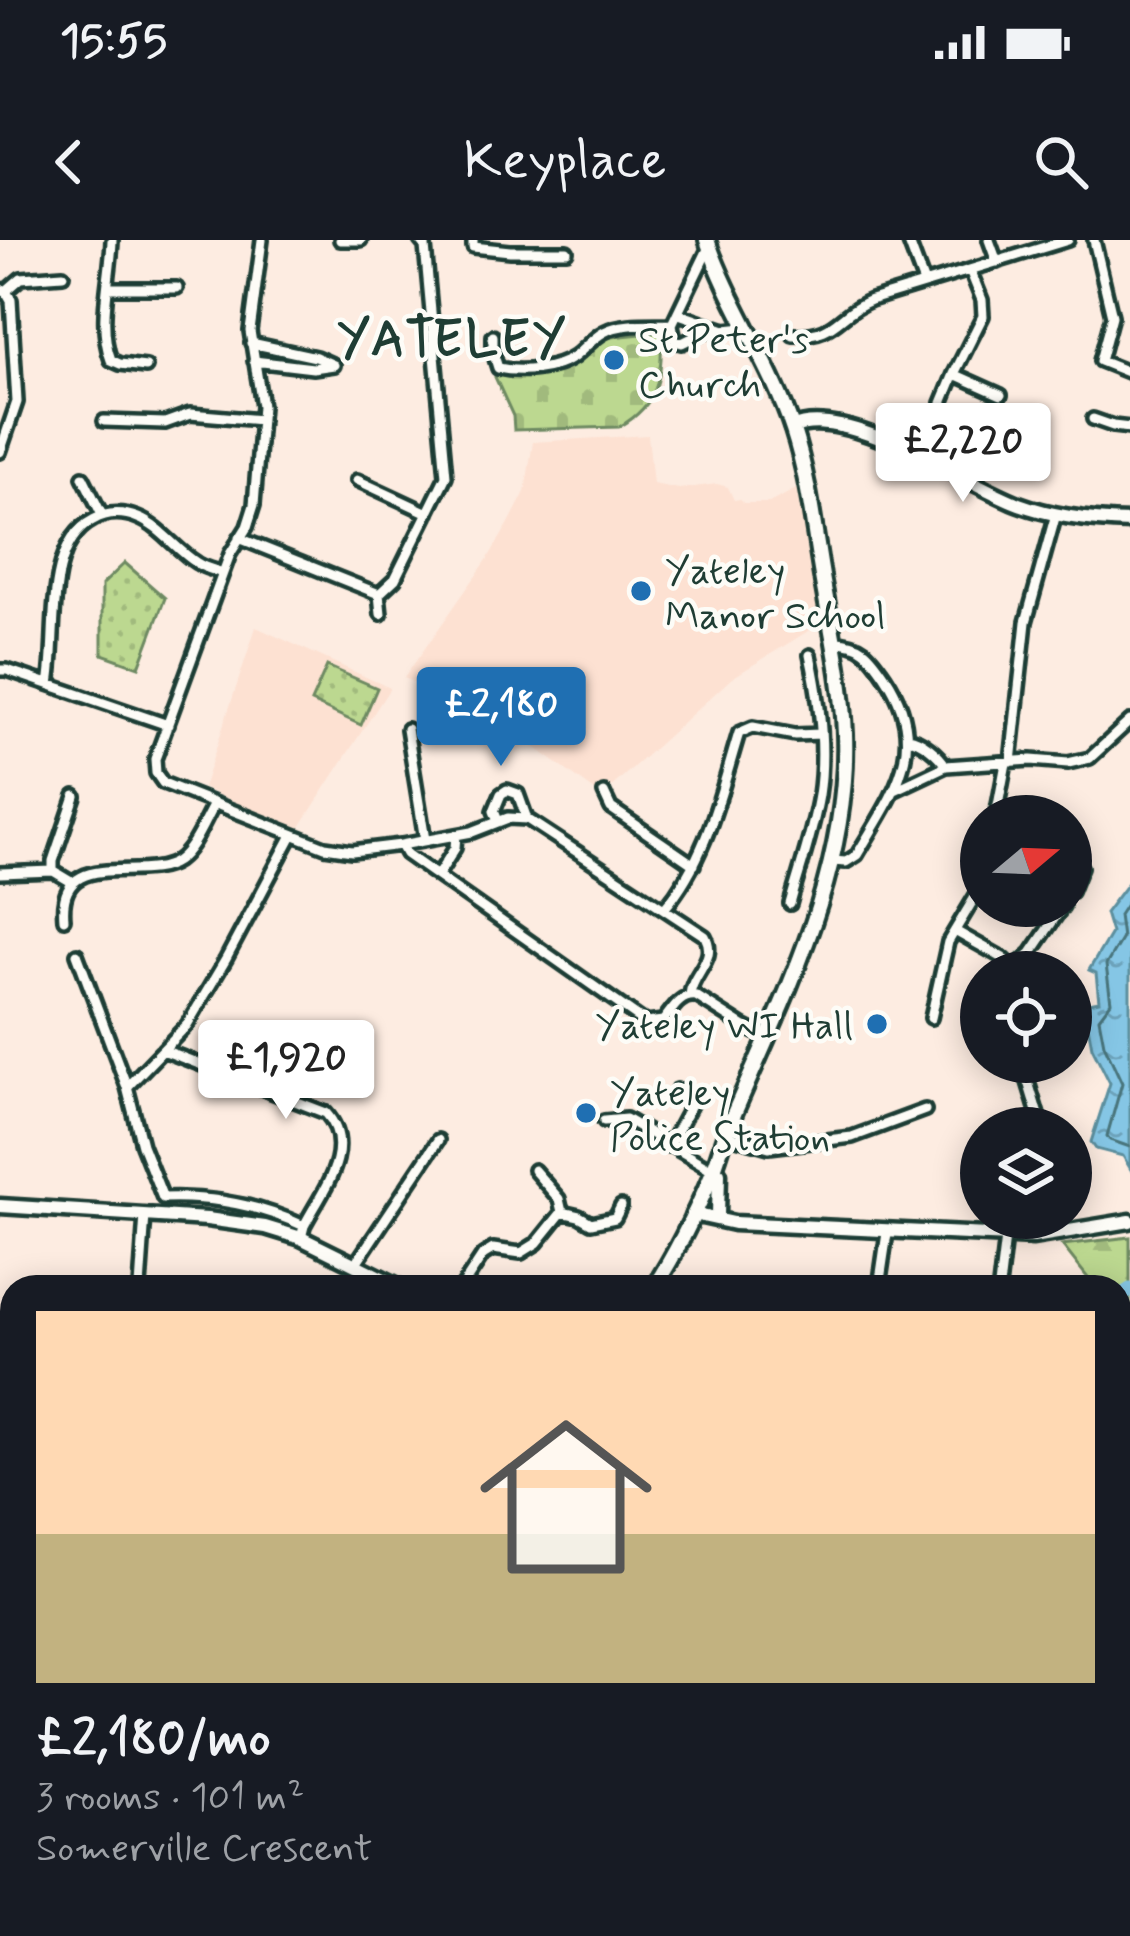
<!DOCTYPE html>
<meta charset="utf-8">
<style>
body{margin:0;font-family:Mynerve,sans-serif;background:#20242c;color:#f1f3f6;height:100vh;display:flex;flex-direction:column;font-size:45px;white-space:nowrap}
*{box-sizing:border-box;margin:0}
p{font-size:39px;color:#9ea1a6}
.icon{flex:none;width:66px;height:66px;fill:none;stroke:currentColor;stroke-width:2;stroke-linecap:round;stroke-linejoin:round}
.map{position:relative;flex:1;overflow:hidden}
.drawer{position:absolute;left:0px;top:1035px;width:1131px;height:663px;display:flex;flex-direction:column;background:#171b24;border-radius:36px 36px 0 0;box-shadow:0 6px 30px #0003}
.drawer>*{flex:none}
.needle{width:78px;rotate:71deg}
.tools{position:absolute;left:960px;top:555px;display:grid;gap:24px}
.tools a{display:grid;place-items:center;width:132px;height:132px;border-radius:50%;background:#171b24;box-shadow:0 6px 30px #0003;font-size:60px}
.price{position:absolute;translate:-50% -102px;padding:0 27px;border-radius:12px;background:#fff;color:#222;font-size:39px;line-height:78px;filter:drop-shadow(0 3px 6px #0008)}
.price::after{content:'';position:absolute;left:50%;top:72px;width:36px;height:27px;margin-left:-18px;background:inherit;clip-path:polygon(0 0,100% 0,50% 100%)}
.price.current{background:#1f6fb2;color:#fff}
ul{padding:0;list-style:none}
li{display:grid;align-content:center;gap:24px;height:636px;padding:0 36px}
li+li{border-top:3px solid #363941}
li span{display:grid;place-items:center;height:372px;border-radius:0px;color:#555}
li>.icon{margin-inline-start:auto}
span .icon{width:216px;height:216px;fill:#fffc;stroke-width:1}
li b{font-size:51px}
.status{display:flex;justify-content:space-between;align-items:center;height:84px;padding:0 60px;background:#171b24;direction:ltr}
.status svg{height:33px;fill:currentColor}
header{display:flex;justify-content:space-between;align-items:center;height:156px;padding:0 36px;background:#171b24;font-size:54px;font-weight:600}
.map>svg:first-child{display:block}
</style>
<div class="status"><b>15:55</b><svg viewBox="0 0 49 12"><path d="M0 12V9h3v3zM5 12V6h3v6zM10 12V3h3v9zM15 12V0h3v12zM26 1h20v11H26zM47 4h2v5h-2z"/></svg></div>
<header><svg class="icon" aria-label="back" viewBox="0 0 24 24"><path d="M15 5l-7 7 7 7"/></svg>Keyplace<svg class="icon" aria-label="search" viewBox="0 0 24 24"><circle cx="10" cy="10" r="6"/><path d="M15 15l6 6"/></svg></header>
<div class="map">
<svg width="1130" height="1696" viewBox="0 0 1130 1696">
<defs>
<pattern id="grass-dots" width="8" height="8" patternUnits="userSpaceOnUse" patternTransform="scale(3)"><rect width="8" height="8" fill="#bcd890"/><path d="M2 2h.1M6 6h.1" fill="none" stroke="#a1ba7d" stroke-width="1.8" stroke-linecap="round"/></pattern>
<pattern id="forest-firs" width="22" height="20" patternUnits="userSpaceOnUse" patternTransform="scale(3)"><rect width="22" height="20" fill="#bcd890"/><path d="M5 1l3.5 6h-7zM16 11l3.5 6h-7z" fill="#a1ba7d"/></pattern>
<pattern id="cemetery-stones" width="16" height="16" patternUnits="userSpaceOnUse" patternTransform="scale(3)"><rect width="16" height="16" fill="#bcd890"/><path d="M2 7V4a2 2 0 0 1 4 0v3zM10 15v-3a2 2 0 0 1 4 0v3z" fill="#a1ba7d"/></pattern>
<pattern id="water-ripples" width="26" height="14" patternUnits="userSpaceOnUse" patternTransform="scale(3)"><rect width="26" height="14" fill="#85c6e5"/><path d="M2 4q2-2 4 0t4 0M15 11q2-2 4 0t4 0" fill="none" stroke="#6ca2ba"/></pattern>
</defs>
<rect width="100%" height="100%" fill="#fdece1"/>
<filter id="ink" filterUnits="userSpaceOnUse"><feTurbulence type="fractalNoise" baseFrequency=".00833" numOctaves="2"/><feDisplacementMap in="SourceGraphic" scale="24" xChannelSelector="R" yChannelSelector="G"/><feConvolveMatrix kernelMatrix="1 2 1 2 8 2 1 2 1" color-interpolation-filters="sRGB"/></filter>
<g filter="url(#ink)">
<path fill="#fde1d2" d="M648 195 653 244 679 249 717 244 728 247 734 260 741 259 743 263H769L798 248 823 382 732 438 607 551 599 554 497 480 404 438 487 320 509 283 525 252 533 202Z
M256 387 390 448 298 590 203 548Z
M58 1686H331V1696H54Z"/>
<path fill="url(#grass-dots)" stroke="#6e8a62" stroke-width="3" d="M125 323 165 358 139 427 102 414V345Z
M327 426 377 448 361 485 311 462Z"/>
<path fill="url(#forest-firs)" stroke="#6e8a62" stroke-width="3" d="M1130 997V1182L1119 1176V1047H1095L1062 1005Z"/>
<path fill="url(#cemetery-stones)" stroke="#6e8a62" stroke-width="3" d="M661 92C663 134 660 164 619 187L514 190 513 176 495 137 497 135 519 136 559 129 575 122 602 98Z"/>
<path fill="url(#water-ripples)" stroke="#5c8f9e" stroke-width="3" d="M1130 640V928L1123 916 1096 909 1091 902 1110 843 1092 807 1084 764 1099 761 1096 733 1089 730 1111 693 1105 673Z
M1119 1270 1130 1283V1643L1119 1621Z
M824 1686H1092L1097 1696H826Z"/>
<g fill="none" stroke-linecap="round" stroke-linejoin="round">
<path stroke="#48747b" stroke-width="3" d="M1130 658 1119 675 1122 698 1106 725 1111 762 1099 778 1104 804 1122 843 1107 896 1110 900 1130 907"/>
<path stroke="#85c6e5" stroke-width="15" d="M1119 1057 1130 1050
M1119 1673 1130 1693"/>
<g stroke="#1f3d34" stroke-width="18">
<path id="minor" d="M112 0C111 38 97 84 111 120L120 124 146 127
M262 0 250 91 262 166 254 265 247 287 230 314 155 519 156 533 163 543 325 607 352 611 401 605 406 614 646 783 663 781C672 770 680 754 696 756L743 786 767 798
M340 0H361
M473 0V7L510 11H567
M908 0 924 43
M989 0 997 22
M1094 0 1112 76 1100 121 1130 133
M970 30 982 60 983 76 954 134 1001 155
M108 48H177
M0 49 6 51 11 60 17 162 0 212
M6 51 21 38 63 35
M679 74 725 90 744 88
M672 84 675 101 682 103 714 87
M793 95C838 96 836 74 871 60L1068 0
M493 96V112L498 128C520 133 555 130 574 117 584 109 593 98 604 92 622 82 652 85 672 84L709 7
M251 103 316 117 334 125 313 128 254 121
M942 163 954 134
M1093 179 1113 186 1130 188
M104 181 165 183 190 174 261 180
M83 237 102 275
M357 240 428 273
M239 298 379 354 395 339 446 236 425 6 420 0
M379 354 381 374
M0 430H7L168 485
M49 444C58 397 43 306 93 280 107 272 123 272 138 278 161 287 176 310 197 323 204 328 214 330 223 333
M407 489 425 600
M908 498C922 500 938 514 946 526
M1011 522 1026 382 1056 274
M895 550 946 526 1031 520 1068 523 1090 518 1130 481
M604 553 611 568 694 625
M996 576 1006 523
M498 581 494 571 501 554 507 550 518 554 527 579
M401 605 472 592 508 578 527 579 705 696C718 720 692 732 690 755
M832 621 846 622 857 615C893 553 932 507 885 436 870 414 862 402 834 402
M53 631V621L75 556
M0 633 53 631 73 643
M438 635 455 608 456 595
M1071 652 1081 627
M790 664C800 628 813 592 819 555 826 508 820 461 810 415
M664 669C707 618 720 555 739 493L753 487 795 495 821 494
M64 679C57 605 142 645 177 621 194 609 204 581 214 564
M955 691 1003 718 1014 728
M77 714 127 847 142 905 163 958
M1016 732 1014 728 1031 713 1063 666
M931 778 948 702 981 647
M163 810 326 873C358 909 322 951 304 986L301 998
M1022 822 1042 888
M127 847 187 785 226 719 292 595
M604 881 626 879 714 931
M726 895 769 907 852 897 925 870
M669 906 693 861 677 850
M163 958C213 956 259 965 304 986
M562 972 579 976 591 983 615 978 621 966
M356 1023 438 900
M140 1047 145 975
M462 1047 483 1015 493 1009 521 1013 537 1003 562 972 559 959 534 930
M879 1047 887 993
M999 1047 1005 997
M0 1153 12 1149
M373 1686 374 1696
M567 1686 569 1696
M49 1696 53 1686"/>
</g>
<g stroke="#1f3d34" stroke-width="21">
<path id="tertiary" d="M792 188C845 163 964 243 1019 264 1054 277 1093 281 1130 282
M0 966 207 979 265 987 301 998 400 1047
M693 974 734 983 1033 997 1130 981
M718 975 719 933
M436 1686 439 1696"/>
</g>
<g stroke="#1f3d34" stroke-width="22">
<path id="secondary" d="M654 1047C677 1012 696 972 712 934 719 917 723 899 730 883 783 758 850 634 845 494 843 443 832 393 823 342 814 291 809 239 793 190 772 126 730 66 707 0
M591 1686V1696"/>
</g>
<use href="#minor" stroke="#fdfcf7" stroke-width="9"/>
<use href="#tertiary" stroke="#fdfcf7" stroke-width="12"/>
<use href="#secondary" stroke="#fdfcf7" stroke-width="14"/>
</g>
</g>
<g fill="#1f6fb2" stroke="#fdfcf7" stroke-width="4.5">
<circle cx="614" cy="120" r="12"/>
<circle cx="641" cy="351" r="12"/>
<circle cx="877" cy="784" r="12"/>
<circle cx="586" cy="873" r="12"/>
</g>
<g text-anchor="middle" stroke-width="9" stroke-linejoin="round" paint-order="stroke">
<g font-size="39" fill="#1f3d34" stroke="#fdfcf7" text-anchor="start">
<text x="638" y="112">St Peter's<tspan x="638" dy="45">Church</tspan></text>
<text x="665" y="343">Yateley<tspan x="665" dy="45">Manor School</tspan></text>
<text x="853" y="798" text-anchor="end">Yateley WI Hall</text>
<text x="610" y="865">Yateley<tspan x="610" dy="45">Police Station</tspan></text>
</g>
<g font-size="51" font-weight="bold" letter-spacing="3" fill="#1f3d34" stroke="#fdfcf7">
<text x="453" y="115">YATELEY</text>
</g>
</g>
</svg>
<div class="tools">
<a><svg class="needle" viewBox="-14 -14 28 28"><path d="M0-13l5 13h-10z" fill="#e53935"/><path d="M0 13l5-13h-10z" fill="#9ea1a6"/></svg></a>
<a><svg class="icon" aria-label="locate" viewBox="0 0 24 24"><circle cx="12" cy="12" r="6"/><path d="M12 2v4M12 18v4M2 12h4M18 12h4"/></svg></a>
<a><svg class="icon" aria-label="layers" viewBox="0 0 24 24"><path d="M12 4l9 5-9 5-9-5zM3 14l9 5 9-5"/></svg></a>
</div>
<b class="price" style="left:963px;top:265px">£2,220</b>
<b class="price current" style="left:501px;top:529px">£2,180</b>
<b class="price" style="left:286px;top:882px">£1,920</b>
<section class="drawer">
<ul>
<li><span style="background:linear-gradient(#ffd9b3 60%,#c2b280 0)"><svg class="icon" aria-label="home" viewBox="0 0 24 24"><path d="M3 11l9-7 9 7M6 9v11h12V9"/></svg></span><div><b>£2,180/mo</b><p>3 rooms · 101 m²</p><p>Somerville Crescent</p></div></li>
</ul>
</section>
</div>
